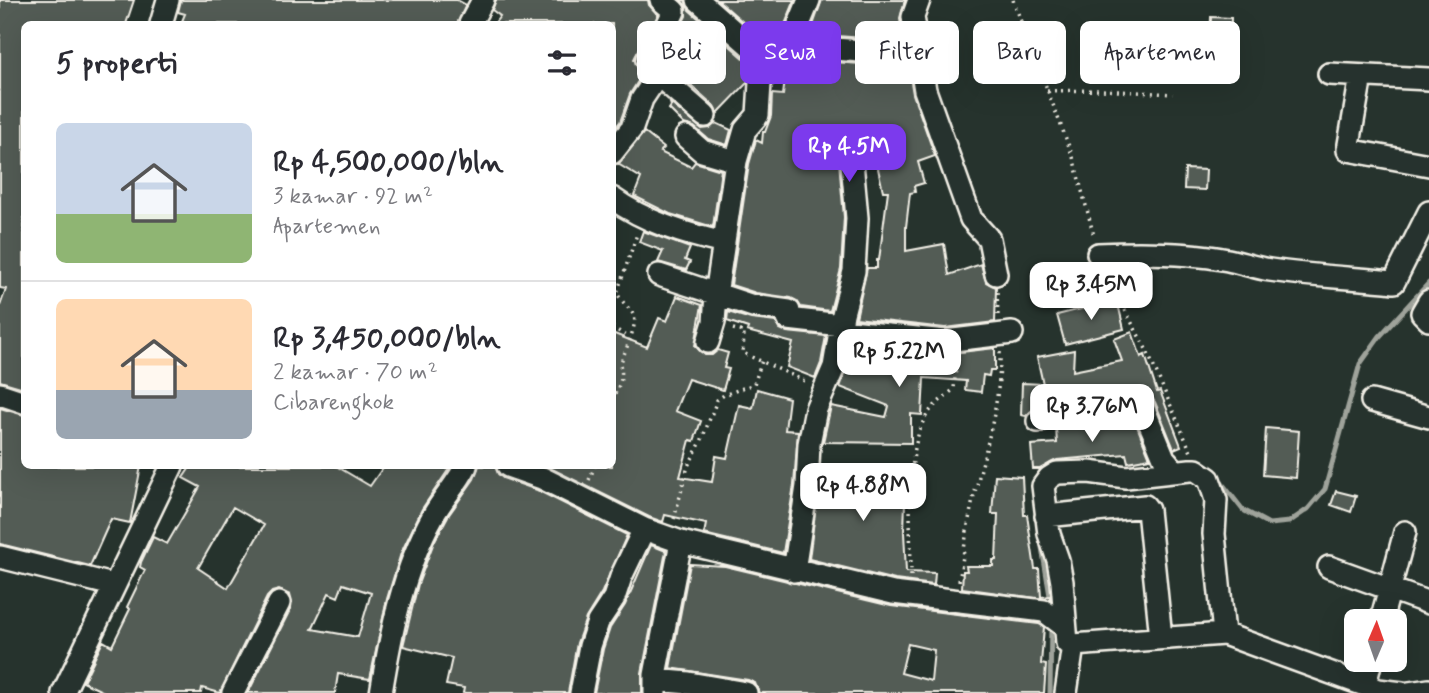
<!DOCTYPE html>
<html lang="id">
<meta charset="utf-8">
<style>
body{margin:0;font-family:Mynerve,sans-serif;background:#f7f7f7;color:#2b2b33;height:100vh;display:flex;flex-direction:column;font-size:26px;white-space:nowrap}
*{box-sizing:border-box;margin:0}
p{font-size:23px;color:#7c7c81}
.icon{flex:none;width:38px;height:38px;fill:none;stroke:currentColor;stroke-width:2;stroke-linecap:round;stroke-linejoin:round}
.map{position:relative;flex:1;overflow:hidden}
.drawer{position:absolute;left:21px;top:21px;width:595px;height:448px;display:flex;flex-direction:column;background:#fff;border-radius:10px;box-shadow:0 7px 28px #0002}
.drawer>*{flex:none}
.top-card{position:absolute;left:637px;top:21px;width:665px;height:63px;display:flex;gap:14px}
.needle{width:46px;rotate:2deg}
.controls{position:absolute;left:1344px;top:609px;display:grid;gap:14px}
.controls a{display:grid;place-items:center;width:63px;height:63px;border-radius:10px;background:#fff;box-shadow:0 7px 28px #0002;font-size:35px}
.price{position:absolute;translate:-50% -60px;padding:0 16px;border-radius:14px;background:#fff;color:#222;font-size:23px;line-height:46px;filter:drop-shadow(0 2px 4px #0008)}
.price::after{content:'';position:absolute;left:50%;top:42px;width:21px;height:16px;margin-left:-10px;background:inherit;clip-path:polygon(0 0,100% 0,50% 100%)}
.price.on{background:#7c3aed;color:#fff}
ul{padding:0;list-style:none}
li{display:flex;align-items:center;gap:21px;height:175px;padding:0 35px}
li+li{border-top:2px solid #e1e1e2}
li span{display:grid;place-items:center;flex:none;width:196px;height:140px;border-radius:10px;color:#555}
li>.icon{margin-inline-start:auto}
span .icon{width:84px;height:84px;fill:#fffc;stroke-width:1}
li b{font-size:30px}
h2{display:flex;justify-content:space-between;align-items:center;height:84px;padding:0 35px;font-size:30px}
.tag{padding:0 24px;border-radius:10px;background:#fff;box-shadow:0 7px 28px #0002;font-size:24px;line-height:63px}
.tag.on{background:#7c3aed;color:#fff}
.map>svg:first-child{display:block}
</style>
<div class="map">
<svg width="1429" height="693" viewBox="0 0 1429 693">
<rect width="100%" height="100%" fill="#26332d"/>
<filter id="ink" filterUnits="userSpaceOnUse"><feTurbulence type="fractalNoise" baseFrequency=".0143" numOctaves="2"/><feDisplacementMap in="SourceGraphic" scale="14" xChannelSelector="R" yChannelSelector="G"/><feConvolveMatrix kernelMatrix="1 2 1 2 8 2 1 2 1" color-interpolation-filters="sRGB"/></filter>
<g filter="url(#ink)">
<g fill="none" stroke-linecap="round" stroke-linejoin="round">
<path stroke="#9fa39b" stroke-width="5" d="M1217 477 1243 510 1269 524 1289 522 1308 509 1325 489 1360 364 1380 336 1429 283
M1041 541 1052 608
M1050 693 1051 624"/>
</g>
<path fill="#525c55" stroke="#f4f1e8" stroke-width="2" fill-rule="evenodd" d="M0 0H134L126 24H24V388L0 381V306L6 289 0 288Z
M181 0H457L466 5 457 24H192L182 21 185 14 178 12Z
M496 0H648L649 5 658 15 634 59 642 75 630 94 620 122 612 131V24H494L500 16 492 10Z
M681 0H685L689 10 754 67 747 83 718 113 714 106 663 60 686 16V6Z
M718 0H795L782 32 769 45Z
M822 0H905L900 18 904 53H906L913 94 935 156 918 162 924 183 914 186 915 192 910 193 906 227V251L944 244 949 275 981 264 986 282 996 287 995 322 945 328 856 318 867 268H877V260H879L888 191H883L877 164 875 165 873 157H864L858 150 852 149 844 152 839 162 844 217 841 269 830 311 801 307 797 301 791 298 756 293 731 285 749 164 756 140 762 143 763 132H765L771 116 772 94 783 95 787 65 797 54 820 61 861 64 867 62 874 53 872 45 863 38 824 35 811 31Z
M1211 17 1231 18 1230 46H1210Z
M670 103 702 129 710 128 716 123 731 130 727 145 708 139 694 127 684 124 669 109 671 106Z
M644 132 664 148 660 152 691 167 695 162 721 170 713 227 670 214 634 196 641 178 618 164Z
M1185 169 1206 170 1205 190 1184 189Z
M643 231 690 248 685 260 690 262 686 270 658 262 663 251 639 242Z
M677 296 702 305 695 346 705 355H712L718 350 728 353 724 368 729 369 723 390 688 379 675 411 701 421 694 441 690 440 680 477 712 482 716 456 727 458 739 405 753 408 757 389 789 398 785 430 798 431 794 485 783 553 704 534 706 524 665 515 663 522 649 517 546 466H612V333L647 347 659 318 667 321Z
M1117 300 1124 329 1065 344 1057 315Z
M728 312 751 319 776 322 780 329 787 332 826 336 821 363 815 378 787 367 793 343 747 331 748 328 727 321Z
M1132 332 1141 357 1145 355 1157 392 1160 391 1181 446 1174 449 1155 402 1150 396 1143 394 1057 401 1034 409 1026 416 1021 415 1022 383 1043 384 1037 357 1074 350 1073 371 1122 361 1114 339Z
M851 344 944 354 995 348V370H990L989 376 983 375 981 392 965 390 966 381 924 378 922 415 911 414V443L823 442 831 406 886 417 889 406 840 387 847 369Z
M0 408 24 415V466H141L130 523 111 519 90 566 0 544Z
M1135 421 1150 458 1128 462 1126 454 1057 460 1040 469H1033L1031 445 1057 443 1056 428Z
M1266 428 1299 431 1296 478 1263 475Z
M191 466H336L370 486 384 466H451L422 509 401 553 387 599 370 679 338 674 335 693H248L291 608 292 602 290 595 279 590 272 592 267 597 220 693 202 688 201 693H106L83 682 103 641 112 646 130 609 127 607 145 570 140 567 141 562 153 537 167 544 200 487 183 478ZM233 507 264 525 228 588 198 568ZM343 584 371 593 358 637 312 629 329 593 338 597Z
M479 466H495L498 474 503 478 537 490 627 535 602 592 586 618 577 643 568 693H463L464 688 446 685 452 658 403 646 418 584 434 542 448 516 474 479Z
M821 466 906 471 904 532 906 572 935 573 934 585 895 580 809 559Z
M995 475 1022 477 1024 515H1027L1035 569H1039L1041 597 1050 596V600L962 588 963 571H967L966 566H993V560H996L998 514H992Z
M1336 491 1356 496 1351 512 1331 505Z
M651 545 666 551 642 673V693H594L603 649 610 628 625 605Z
M690 564 725 566 891 606 1039 624 1044 627 1041 664 1046 665 1044 693H759L755 683 748 680 670 668ZM908 644 934 650 931 681 901 673Z"/>
<g fill="none" stroke-linecap="round" stroke-linejoin="round">
<g stroke="#f4f1e8" stroke-width="26">
<path id="street" d="M661 0 674 11 657 47 647 60 658 75 705 116
M698 0 771 64
M919 0 913 17 925 90 971 219 989 239 996 274
M161 24 168 0
M470 24 483 0
M793 39 821 48 861 51
M1329 74 1429 79
M1361 76 1348 150 1429 165
M686 137 702 151 736 161 716 295 714 322 708 342
M612 153 632 128 642 99 658 75
M736 161 745 130 758 115 760 83 775 58 793 39 809 0
M612 198C645 222 685 234 724 243
M1098 254C1141 252 1186 252 1228 260 1242 263 1256 268 1270 270 1311 276 1353 278 1394 282L1429 212
M659 275 753 306 789 311 788 319 841 325
M1429 301 1422 313 1429 320
M841 330 945 341 1012 333
M0 394 24 402
M1372 401 1429 417
M1038 421 1058 414 1143 407 1164 458 1175 471
M508 466 542 478 644 529 681 542 893 593 1044 611 1065 627
M1046 516 1145 506 1148 510 1161 638
M0 557 113 585
M1329 567 1429 603
M794 571 807 486 809 444 816 409 834 367 843 314 854 271 857 218 852 162
M1381 621 1405 532
M1224 634 1214 534 1216 500 1209 479 1196 470H1190L1126 477 1089 472 1057 473 1049 478 1043 486 1049 534 1058 560 1062 582 1067 643 1073 645 1224 634 1378 690 1402 693
M655 680 689 683 746 693
M1365 685 1371 660
M63 693 172 466
M233 693 279 603
M381 693C391 632 403 570 433 516 443 498 457 484 466 466
M581 693 590 646 598 622 614 598 621 577 644 529
M655 693V675L681 542
M1066 693 1073 645
M1409 693 1429 690"/>
</g>
<path stroke="#f4f1e8" stroke-width="3.5" stroke-dasharray="2 5" stroke-linecap="butt" d="M1013 0 1073 157 1094 236
M1047 91 1101 90 1173 94
M1105 273 1146 349 1191 452
M997 292 998 316
M612 327 630 338
M733 329 744 332 743 353 809 383
M612 400C617 389 625 377 620 365 623 355 638 325 634 316 631 309 622 303 617 293L637 234
M589 480 595 466
M674 519 688 466 701 442 717 400 724 395 754 384 762 361
M911 576C911 534 905 457 924 420 931 406 943 399 954 389L957 356
M959 581C964 553 967 524 974 496 986 448 1001 401 1000 352"/>
<use href="#street" stroke="#26332d" stroke-width="21"/>
</g>
</g>
</svg>
<div class="controls">
<a><svg class="needle" viewBox="-14 -14 28 28"><path d="M0-13l5 13h-10z" fill="#e53935"/><path d="M0 13l5-13h-10z" fill="#7c7c81"/></svg></a>
</div>
<b class="price on" style="left:849px;top:184px">Rp 4.5M</b>
<b class="price" style="left:1091px;top:322px">Rp 3.45M</b>
<b class="price" style="left:899px;top:389px">Rp 5.22M</b>
<b class="price" style="left:1092px;top:444px">Rp 3.76M</b>
<b class="price" style="left:863px;top:523px">Rp 4.88M</b>
<div class="top-card">
<a class="tag">Beli</a>
<a class="tag on">Sewa</a>
<a class="tag">Filter</a>
<a class="tag">Baru</a>
<a class="tag">Apartemen</a>
</div>
<section class="drawer">
<h2>5 properti<svg class="icon" aria-label="filters" viewBox="0 0 24 24"><path d="M4 7h16M4 17h16"/><circle cx="9" cy="7" r="2"/><circle cx="15" cy="17" r="2"/></svg></h2>
<ul>
<li><span style="background:linear-gradient(#c9d6e8 65%,#8fb573 0)"><svg class="icon" aria-label="home" viewBox="0 0 24 24"><path d="M3 11l9-7 9 7M6 9v11h12V9"/></svg></span><div><b>Rp 4,500,000/bln</b><p>3 kamar · 92 m²</p><p>Apartemen</p></div></li>
<li><span style="background:linear-gradient(#ffd9b3 65%,#9aa5b1 0)"><svg class="icon" aria-label="home" viewBox="0 0 24 24"><path d="M3 11l9-7 9 7M6 9v11h12V9"/></svg></span><div><b>Rp 3,450,000/bln</b><p>2 kamar · 70 m²</p><p>Cibarengkok</p></div></li>
</ul>
</section>
</div>
